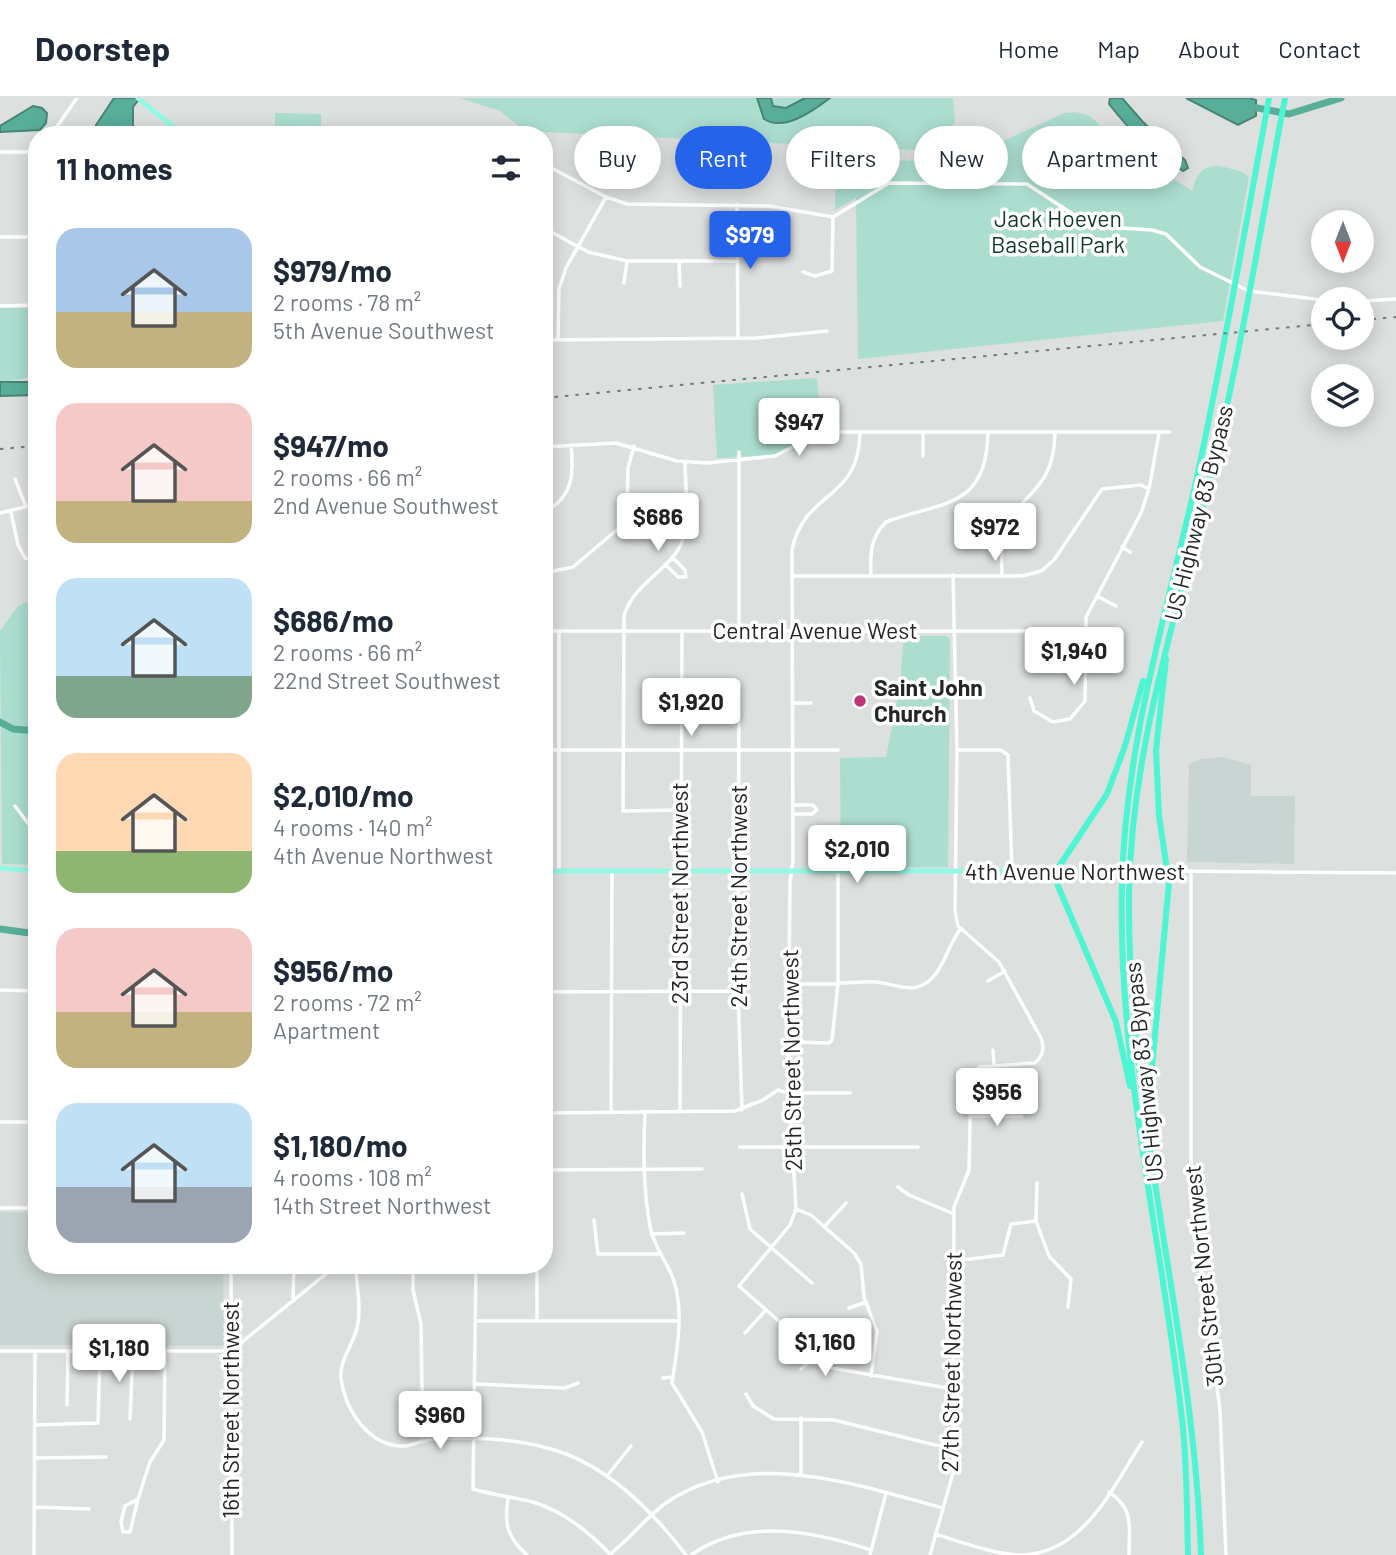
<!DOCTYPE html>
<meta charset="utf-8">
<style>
body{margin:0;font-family:Barlow,sans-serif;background:#f2f2f3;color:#1f2937;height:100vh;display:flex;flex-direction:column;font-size:26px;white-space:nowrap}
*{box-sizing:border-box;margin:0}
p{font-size:23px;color:#747a83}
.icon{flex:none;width:38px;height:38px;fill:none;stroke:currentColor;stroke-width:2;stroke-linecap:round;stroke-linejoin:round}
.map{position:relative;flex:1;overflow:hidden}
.sheet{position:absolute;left:28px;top:28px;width:525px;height:1148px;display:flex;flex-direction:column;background:#fff;border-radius:28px;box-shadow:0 4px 18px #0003}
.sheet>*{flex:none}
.top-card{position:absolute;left:574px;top:28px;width:665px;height:63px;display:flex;gap:14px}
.needle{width:46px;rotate:180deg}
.controls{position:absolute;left:1311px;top:112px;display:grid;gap:14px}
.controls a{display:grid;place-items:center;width:63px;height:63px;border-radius:50%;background:#fff;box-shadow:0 4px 18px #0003;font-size:35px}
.price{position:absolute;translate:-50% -60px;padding:0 16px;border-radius:7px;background:#fff;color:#222;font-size:23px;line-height:46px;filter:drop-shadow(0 2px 4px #0008)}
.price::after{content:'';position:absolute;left:50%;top:42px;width:21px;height:16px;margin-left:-10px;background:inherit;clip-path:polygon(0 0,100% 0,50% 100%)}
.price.active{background:#2563eb;color:#fff}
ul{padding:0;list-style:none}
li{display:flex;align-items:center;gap:21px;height:175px;padding:0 28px}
li span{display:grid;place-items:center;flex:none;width:196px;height:140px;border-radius:21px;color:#555}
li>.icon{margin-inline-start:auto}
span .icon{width:84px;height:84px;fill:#fffc;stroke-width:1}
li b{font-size:30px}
h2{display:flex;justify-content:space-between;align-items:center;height:84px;padding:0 28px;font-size:30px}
.chip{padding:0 24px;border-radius:32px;background:#fff;box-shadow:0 4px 18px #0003;font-size:24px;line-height:63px}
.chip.active{background:#2563eb;color:#fff}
header{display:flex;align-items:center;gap:42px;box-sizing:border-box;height:98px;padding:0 35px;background:#fff;border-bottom:2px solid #e0e1e3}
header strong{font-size:33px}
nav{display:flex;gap:38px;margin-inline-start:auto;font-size:24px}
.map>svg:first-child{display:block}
</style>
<header>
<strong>Doorstep</strong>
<nav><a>Home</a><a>Map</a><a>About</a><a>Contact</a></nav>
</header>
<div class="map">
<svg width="1396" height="1457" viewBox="0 0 1396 1457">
<rect width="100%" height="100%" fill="#dce0df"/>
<path fill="#c9d5d2" d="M1222 659 1251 667V698H1295L1294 766 1187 764 1189 666 1201 661Z
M0 1114 37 1115V1167H223L224 1248 0 1247Z"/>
<path fill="#acded0" d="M460 0H953L955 24 935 53 525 33 500 13Z
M1076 14 1090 18 1120 46 1192 93C1197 72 1206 64 1228 70 1236 72 1243 73 1249 79L1223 223 858 261 856 100 835 112 836 62 960 63 1064 15Z
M275 15 321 16V37H275Z
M0 210H37V278L0 285Z
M817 280 821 333 774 357 717 360 713 287Z
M37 500V767L2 766 0 533 18 508Z
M904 538H946L950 541 948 769 841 770 840 660 886 659 899 593Z"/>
<path fill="#58ae99" stroke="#488576" stroke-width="2" d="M114 0H140L133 9V28L127 37H96V27Z
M757 0H771L773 8 786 10 805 0H830C813 13 784 34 764 21Z
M1110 0H1122L1143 24 1185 62 1188 70 1183 73C1154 56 1129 32 1109 6Z
M1186 0H1249L1256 2V18L1238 27Z
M33 8 42 10 47 15 46 25 40 32 0 34V28Z
M0 284H37V297L0 298Z"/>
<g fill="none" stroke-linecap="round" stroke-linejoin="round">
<path stroke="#58ae99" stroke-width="7" d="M1247 8 1289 16 1341 0
M0 624 13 631 37 633
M0 831 37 836"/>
<path stroke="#fff" stroke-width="3.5" d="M51 37 77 0
M0 54H37
M544 66 606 99 627 106 769 108 833 119 889 85 1027 86 1091 128 1152 132 1166 136 1200 169 1249 193 1323 202
M737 107 738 240
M544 130 588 154 627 163H738
M0 139H37
M679 164 680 188
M803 174 815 178 832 173 833 119
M624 185 627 163
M1362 203 1396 201
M0 208 37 207
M558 241 559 191 566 170 606 99
M544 242 757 240 827 233
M860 334C859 405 805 390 792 452L793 763 790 784 788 967 796 1111 790 1127 739 1188 832 1270 953 1291
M544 349 616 345 677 363 707 365 775 358 805 342 835 334H1170
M739 354V534
M923 358V334
M15 381 26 409
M11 414 18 447 25 460 37 462
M544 414C573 400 574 376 571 347
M0 415 37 406
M1122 449 1130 454
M665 466 678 479H686L685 472 672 459
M544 475 573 469 619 430 627 410 628 370 634 348
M1002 477C1002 464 1000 451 1004 439 1016 392 1054 399 1055 334
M792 478H1022L1041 473 1054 462 1102 391 1141 387 1149 391
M871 478C870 457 870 440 886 424 941 403 987 412 988 334
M1097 498 1116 508
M544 533H1086
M739 584 738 893 742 1012
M1030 600 1034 613 1053 624 1070 621 1085 603 1086 519 1141 415 1149 391 1159 335
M792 605H811
M544 652H838
M957 652H1001L1008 657 1012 773
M793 707H813L817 712 812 716H793
M15 708 37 737
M680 712 623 713 624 518C633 484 674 471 683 441 690 419 685 388 685 364
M559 773V533
M1169 773 1396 775
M1191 774V1090L1220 1312 1226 1457
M988 883 1005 873
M838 885C850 885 864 883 877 884 900 887 919 900 937 874 946 861 950 845 961 830
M789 886H835
M0 892 37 893
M544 894 738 893
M788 940 797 944 829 945 832 942 838 885V774
M993 952 994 967
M645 1014C643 1054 643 1095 651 1133 656 1152 668 1165 674 1183 684 1214 677 1253 672 1285L702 1334 718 1384
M680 1014 682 534
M544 1015 735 1013 763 1002 778 992 789 995H850
M611 1015 612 774
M971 1018H1022
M0 1024H37
M740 1049H918
M544 1072 702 1071
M898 1089 909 1097 954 1116
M742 1096 750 1131 812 1185
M0 1110H37
M796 1111 811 1117 854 1155 861 1166 864 1199 877 1233 871 1278
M594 1122 598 1156H659
M1036 1123 1049 1158 1071 1181 1068 1209
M824 1129 846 1105
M652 1136 684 1135
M954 1163 1003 1157 1011 1126 1036 1123 1037 1085
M231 1167 232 1457
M356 1167C356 1189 362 1208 357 1230 353 1247 339 1263 341 1280 345 1312 369 1349 404 1348 411 1348 417 1344 424 1343 435 1339 449 1340 461 1340 495 1340 534 1344 566 1356 615 1375 654 1415 686 1457
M413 1167V1192L421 1226 422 1292C432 1305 457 1301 473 1302
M476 1167 473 1391C493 1397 513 1399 533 1404 564 1413 589 1434 611 1457
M537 1167V1223
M293 1200 294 1167
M849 1210 866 1204
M476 1223H677
M745 1235 765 1213
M0 1253H231L337 1167
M801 1271 816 1258
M663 1280 673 1279
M475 1286 565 1290 578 1285
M746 1296 753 1308 774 1321 834 1322 935 1347 953 1348
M67 1307 68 1253
M801 1320V1377
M130 1321 133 1253
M35 1327 98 1325 100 1253
M35 1360 106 1359
M607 1378 631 1348
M1109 1394C1135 1412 1129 1428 1129 1457
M508 1400C504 1426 507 1439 527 1457
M138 1401 150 1364 164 1342 165 1254
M138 1401 130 1434H123L121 1424 125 1408Z
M35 1409 89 1411
M935 1436C962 1444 992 1456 1020 1457 1083 1457 1113 1389 1142 1344
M610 1456C630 1441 645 1420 666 1405 748 1348 857 1387 943 1410
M34 1457 35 1253
M691 1457C744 1419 813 1433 871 1452
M870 1457 886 1395
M930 1457 953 1375 954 1109 969 1072 971 981 979 969 1035 965C1043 958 1045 950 1041 940L999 864 958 828 955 813 957 652 953 477"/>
<path stroke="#94f9e4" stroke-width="5" d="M138 0 183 37
M0 770 37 773
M544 773H1169"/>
<path stroke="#4df5d2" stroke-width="6" d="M1130 988 1116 924 1058 788 1056 773 1107 696 1125 648 1143 583
M1152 1031V969L1169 785 1159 718 1156 652 1166 561
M1188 1457C1187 1415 1187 1373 1183 1331 1164 1149 1117 970 1122 786 1125 646 1167 514 1197 379 1224 253 1246 126 1269 0
M1201 1457C1194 1234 1126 1017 1129 793 1132 645 1180 507 1214 364 1243 244 1262 121 1285 0"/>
<path stroke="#777a79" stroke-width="2" stroke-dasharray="3.5 7" stroke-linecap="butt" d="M1362 222 1396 219
M544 300 1323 226
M0 351 37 348"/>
</g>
<circle fill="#bd3777" stroke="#fff" stroke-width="2.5" cx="860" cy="603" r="7"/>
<g text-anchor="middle" stroke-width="7" stroke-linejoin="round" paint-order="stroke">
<g font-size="23" fill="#0f372e" stroke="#fff">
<text x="1058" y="129">Jack Hoeven<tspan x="1058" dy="26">Baseball Park</tspan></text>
</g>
<g font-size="23" fill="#242626" stroke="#fff">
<text transform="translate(1199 415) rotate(-76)" y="8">US Highway 83 Bypass</text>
<text x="815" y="541">Central Avenue West</text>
<text x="1075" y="782">4th Avenue Northwest</text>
<text transform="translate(680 795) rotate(-90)" y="8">23rd Street Northwest</text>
<text transform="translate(739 798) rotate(-90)" y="8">24th Street Northwest</text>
<text transform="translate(792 962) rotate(-91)" y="8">25th Street Northwest</text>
<text transform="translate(1144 974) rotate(-96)" y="8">US Highway 83 Bypass</text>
<text transform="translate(1204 1178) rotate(-96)" y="8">30th Street Northwest</text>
<text transform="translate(952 1264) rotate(-89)" y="8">27th Street Northwest</text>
<text transform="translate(231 1312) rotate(-90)" y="8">16th Street Northwest</text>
</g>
<g font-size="23" font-weight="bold" fill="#242626" stroke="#fff" text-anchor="start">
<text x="874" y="598">Saint John<tspan x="874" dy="26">Church</tspan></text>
</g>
</g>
</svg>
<div class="controls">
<a><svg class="needle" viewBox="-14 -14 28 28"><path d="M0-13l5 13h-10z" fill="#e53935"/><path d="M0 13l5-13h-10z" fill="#747a83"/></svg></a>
<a><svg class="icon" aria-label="locate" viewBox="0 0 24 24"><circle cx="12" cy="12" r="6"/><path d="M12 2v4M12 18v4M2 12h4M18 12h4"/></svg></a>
<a><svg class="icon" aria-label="layers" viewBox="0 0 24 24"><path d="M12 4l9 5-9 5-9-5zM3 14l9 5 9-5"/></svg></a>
</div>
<b class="price active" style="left:750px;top:173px">$979</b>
<b class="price" style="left:799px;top:360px">$947</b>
<b class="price" style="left:658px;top:455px">$686</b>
<b class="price" style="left:995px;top:465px">$972</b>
<b class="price" style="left:1074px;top:589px">$1,940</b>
<b class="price" style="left:691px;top:640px">$1,920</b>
<b class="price" style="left:857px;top:787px">$2,010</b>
<b class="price" style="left:997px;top:1030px">$956</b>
<b class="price" style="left:825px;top:1280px">$1,160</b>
<b class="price" style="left:119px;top:1286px">$1,180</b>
<b class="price" style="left:440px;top:1353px">$960</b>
<div class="top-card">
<a class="chip">Buy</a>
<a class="chip active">Rent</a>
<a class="chip">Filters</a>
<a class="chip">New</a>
<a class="chip">Apartment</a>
</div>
<section class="sheet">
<h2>11 homes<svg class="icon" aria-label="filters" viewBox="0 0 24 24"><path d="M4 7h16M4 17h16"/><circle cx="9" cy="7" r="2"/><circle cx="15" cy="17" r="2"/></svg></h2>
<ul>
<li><span style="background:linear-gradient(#a9c7e8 60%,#c2b280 0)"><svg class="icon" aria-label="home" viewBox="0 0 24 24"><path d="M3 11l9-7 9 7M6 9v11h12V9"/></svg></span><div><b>$979/mo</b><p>2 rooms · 78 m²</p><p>5th Avenue Southwest</p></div></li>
<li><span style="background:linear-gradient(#f6c9c9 70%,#c2b280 0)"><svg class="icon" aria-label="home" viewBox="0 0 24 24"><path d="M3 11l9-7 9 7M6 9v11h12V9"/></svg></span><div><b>$947/mo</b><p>2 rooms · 66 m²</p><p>2nd Avenue Southwest</p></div></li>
<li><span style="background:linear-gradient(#bfe0f5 70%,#7fa58c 0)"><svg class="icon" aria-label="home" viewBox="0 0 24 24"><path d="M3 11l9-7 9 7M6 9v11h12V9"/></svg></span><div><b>$686/mo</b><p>2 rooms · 66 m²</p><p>22nd Street Southwest</p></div></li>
<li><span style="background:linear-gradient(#ffd9b3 70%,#8fb573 0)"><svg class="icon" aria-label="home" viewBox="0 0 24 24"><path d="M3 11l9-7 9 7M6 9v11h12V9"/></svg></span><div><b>$2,010/mo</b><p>4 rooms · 140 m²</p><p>4th Avenue Northwest</p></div></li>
<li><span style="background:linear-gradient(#f6c9c9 60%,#c2b280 0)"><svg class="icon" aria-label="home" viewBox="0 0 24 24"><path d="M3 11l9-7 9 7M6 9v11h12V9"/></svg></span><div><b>$956/mo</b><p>2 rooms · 72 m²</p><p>Apartment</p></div></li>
<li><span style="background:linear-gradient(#bfe0f5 60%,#9aa5b1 0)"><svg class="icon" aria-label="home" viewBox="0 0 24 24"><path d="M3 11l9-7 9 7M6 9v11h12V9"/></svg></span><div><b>$1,180/mo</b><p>4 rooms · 108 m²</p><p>14th Street Northwest</p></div></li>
</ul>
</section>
</div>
